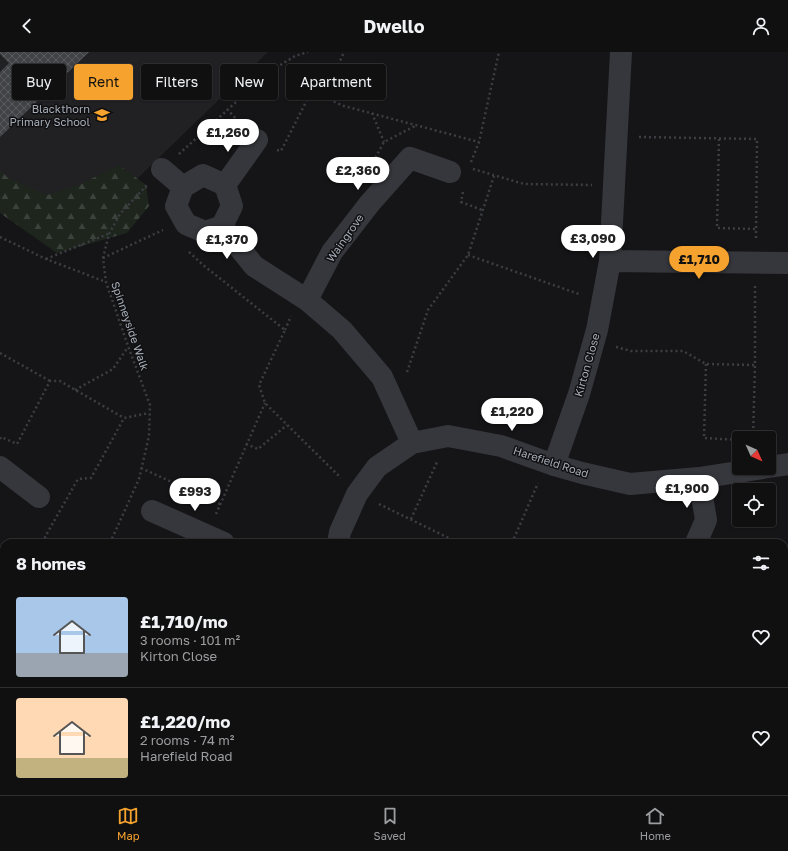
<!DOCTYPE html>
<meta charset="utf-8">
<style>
body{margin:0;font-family:"Golos Text",sans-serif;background:#19191a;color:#f1f3f6;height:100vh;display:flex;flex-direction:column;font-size:15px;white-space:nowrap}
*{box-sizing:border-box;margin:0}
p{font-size:13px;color:#9c9d9f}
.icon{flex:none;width:22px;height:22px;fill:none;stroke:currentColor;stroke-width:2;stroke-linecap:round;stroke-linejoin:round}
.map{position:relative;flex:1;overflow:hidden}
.side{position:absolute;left:0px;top:487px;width:788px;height:256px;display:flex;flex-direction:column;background:#101011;border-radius:12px 12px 0 0;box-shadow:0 1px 3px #0004,0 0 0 1px #303031}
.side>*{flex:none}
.hud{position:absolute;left:12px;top:12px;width:400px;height:36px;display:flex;gap:8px}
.needle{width:26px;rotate:135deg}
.tools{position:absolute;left:732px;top:379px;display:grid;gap:8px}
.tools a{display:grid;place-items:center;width:44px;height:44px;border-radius:4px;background:#101011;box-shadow:0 1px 3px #0004,0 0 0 1px #303031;font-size:20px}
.price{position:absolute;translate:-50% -34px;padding:0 9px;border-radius:14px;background:#fff;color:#222;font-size:13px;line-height:26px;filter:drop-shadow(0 1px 2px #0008)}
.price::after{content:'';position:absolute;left:50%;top:24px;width:12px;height:9px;margin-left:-6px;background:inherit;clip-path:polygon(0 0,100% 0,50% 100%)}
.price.selected{background:#f6a22e;color:#111}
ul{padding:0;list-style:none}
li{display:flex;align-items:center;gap:12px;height:100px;padding:0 16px}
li+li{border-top:1px solid #303031}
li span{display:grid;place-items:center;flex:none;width:112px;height:80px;border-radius:4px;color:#555}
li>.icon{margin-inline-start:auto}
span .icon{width:48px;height:48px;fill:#fffc;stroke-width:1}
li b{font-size:17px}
h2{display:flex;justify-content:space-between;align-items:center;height:48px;padding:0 16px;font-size:17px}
.chip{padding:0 14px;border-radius:4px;background:#101011;box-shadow:0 1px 3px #0004,0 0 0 1px #303031;font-size:14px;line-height:36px}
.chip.selected{background:#f6a22e;color:#111}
header{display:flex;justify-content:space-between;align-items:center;height:52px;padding:0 16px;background:#101011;font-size:18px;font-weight:700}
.menu{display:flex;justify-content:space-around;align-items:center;height:56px;border-top:1px solid #303031;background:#101011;font-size:11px;color:#9c9d9f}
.menu a{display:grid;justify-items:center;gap:2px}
.menu .selected{color:#f6a22e}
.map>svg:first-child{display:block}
</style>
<header><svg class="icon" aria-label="back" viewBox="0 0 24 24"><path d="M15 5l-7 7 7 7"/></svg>Dwello<svg class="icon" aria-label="person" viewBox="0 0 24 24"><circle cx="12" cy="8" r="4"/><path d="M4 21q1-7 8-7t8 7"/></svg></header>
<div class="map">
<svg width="788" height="743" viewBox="0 0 788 743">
<defs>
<pattern id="forest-firs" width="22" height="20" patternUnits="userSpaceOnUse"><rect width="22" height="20" fill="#1d251d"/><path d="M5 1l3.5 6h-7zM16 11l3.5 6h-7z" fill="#3b423c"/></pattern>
<pattern id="building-cross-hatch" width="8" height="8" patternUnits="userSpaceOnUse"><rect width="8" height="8" fill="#414347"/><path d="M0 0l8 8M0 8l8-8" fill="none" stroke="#595b5f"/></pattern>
</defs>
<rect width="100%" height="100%" fill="#151517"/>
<path fill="#212124" d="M0 0H268L139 125 44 176 0 142Z"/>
<path fill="url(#forest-firs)" d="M119 113 146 133 149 154 127 181 57 201 0 161V118L8 126 47 143 81 132Z"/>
<path fill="url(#building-cross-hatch)" d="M0 0H89L0 85V20L9 11 0 2Z"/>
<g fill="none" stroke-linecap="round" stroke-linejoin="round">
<path stroke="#3c3e43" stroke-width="2.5" stroke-dasharray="2 3" stroke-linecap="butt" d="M324 45 344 0
M227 57 241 72
M372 61 384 90
M639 85 757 87 756 187
M719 87 717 176 756 177
M277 98 281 99 311 40 344 54 479 90
M179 102 269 20 295 4 308 0
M373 110 384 90 417 73
M471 110 479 90 499 0
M473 117 524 132 592 133
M463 140 461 150 482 158
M0 185 46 207 106 230
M189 200 203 213 285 278 259 333 265 351 341 426
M468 203 579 242
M103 206 163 178
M46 207 108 182
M285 278 291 264
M616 295 631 299H683L706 312 755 313
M0 301 50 329
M706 312 704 386 739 388
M407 320 428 258 468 203 494 124
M75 338 113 317 128 295
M753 386 755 313V234
M0 387 1 385 17 392 50 329H60L124 366
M246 392 258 397 287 373
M141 416 220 452
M379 452 459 491
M216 462 265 351
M411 467 437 410
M47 491 45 485 78 427 91 426 124 366 149 361
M110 491 139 427 149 384 150 353 128 294 106 230 103 206 109 182 120 162 147 133
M512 491 538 431
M0 615 4 607
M0 677 4 679
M0 724 4 715
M347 743 349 739"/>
<path stroke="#36373c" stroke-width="22" d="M162 117 183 135
M225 133 257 88
M222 174 232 154 225 133 203 123 183 135 176 154 186 172 205 180 222 174 254 214 307 248 342 278 382 325 412 391
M610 209 788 211
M307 248 332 200 370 151 410 106 450 120
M554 413 579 342 597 278 610 209 621 0
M0 415 39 445
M769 415 788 412
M152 459 224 491
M338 491 340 480 357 442 377 415 412 391 448 384 501 394 554 413 582 421 630 432 699 426 763 416
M696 491 706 468 699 426
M784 697 788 696
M160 739 169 743
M224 743 227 739
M552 743 554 739
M693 743 699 739"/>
</g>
<defs>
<g id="school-bare" transform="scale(1.2)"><path d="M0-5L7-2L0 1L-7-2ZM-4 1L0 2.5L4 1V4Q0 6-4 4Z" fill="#f6a22e" stroke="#101012" stroke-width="2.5" paint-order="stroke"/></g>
</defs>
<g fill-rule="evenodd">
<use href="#school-bare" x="102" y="63"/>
</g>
<g text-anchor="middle" stroke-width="3" stroke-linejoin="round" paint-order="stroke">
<g font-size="11" fill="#a6adb7" stroke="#101012" text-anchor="end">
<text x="90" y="61">Blackthorn<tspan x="90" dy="13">Primary School</tspan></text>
</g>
<g font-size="11" fill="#a6adb7" stroke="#101012">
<text transform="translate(345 186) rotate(-55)" y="4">Waingrove</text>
<text transform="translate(130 274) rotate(71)" y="4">Spinneyside Walk</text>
<text transform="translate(587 313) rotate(-74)" y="4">Kirton Close</text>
<text transform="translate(551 410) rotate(18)" y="4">Harefield Road</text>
</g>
</g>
</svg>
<div class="tools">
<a><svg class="needle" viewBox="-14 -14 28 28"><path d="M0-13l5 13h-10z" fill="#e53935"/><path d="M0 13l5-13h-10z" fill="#9c9d9f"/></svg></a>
<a><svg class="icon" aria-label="locate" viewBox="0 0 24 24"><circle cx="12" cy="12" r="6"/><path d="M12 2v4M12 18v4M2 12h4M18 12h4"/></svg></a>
</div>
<b class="price" style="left:228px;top:101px">£1,260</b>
<b class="price" style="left:358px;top:139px">£2,360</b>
<b class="price" style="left:593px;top:207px">£3,090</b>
<b class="price" style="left:227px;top:208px">£1,370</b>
<b class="price selected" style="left:699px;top:228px">£1,710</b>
<b class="price" style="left:512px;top:380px">£1,220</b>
<b class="price" style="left:687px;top:457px">£1,900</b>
<b class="price" style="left:195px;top:460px">£993</b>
<div class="hud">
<a class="chip">Buy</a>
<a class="chip selected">Rent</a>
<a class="chip">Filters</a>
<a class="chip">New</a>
<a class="chip">Apartment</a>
</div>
<section class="side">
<h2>8 homes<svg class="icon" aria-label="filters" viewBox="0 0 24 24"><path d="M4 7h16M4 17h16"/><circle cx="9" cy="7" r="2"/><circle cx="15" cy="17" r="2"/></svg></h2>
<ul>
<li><span style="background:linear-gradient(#a9c7e8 70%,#9aa5b1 0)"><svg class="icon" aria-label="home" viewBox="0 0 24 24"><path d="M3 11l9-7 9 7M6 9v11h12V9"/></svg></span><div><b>£1,710/mo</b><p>3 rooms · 101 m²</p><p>Kirton Close</p></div><svg class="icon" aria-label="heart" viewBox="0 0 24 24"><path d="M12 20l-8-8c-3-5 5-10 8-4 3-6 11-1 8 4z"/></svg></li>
<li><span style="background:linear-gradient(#ffd9b3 75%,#c2b280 0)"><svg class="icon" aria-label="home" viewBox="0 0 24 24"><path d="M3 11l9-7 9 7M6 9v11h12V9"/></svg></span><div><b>£1,220/mo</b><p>2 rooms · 74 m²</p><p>Harefield Road</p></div><svg class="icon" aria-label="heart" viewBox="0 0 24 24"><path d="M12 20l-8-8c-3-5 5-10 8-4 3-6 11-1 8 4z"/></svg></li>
</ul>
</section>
</div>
<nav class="menu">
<a class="selected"><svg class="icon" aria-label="map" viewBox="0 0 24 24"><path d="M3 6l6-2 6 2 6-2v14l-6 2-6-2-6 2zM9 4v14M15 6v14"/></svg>Map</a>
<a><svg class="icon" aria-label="saved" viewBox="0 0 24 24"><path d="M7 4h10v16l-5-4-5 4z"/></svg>Saved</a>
<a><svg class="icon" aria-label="home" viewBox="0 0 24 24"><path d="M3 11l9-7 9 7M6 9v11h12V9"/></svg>Home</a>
</nav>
